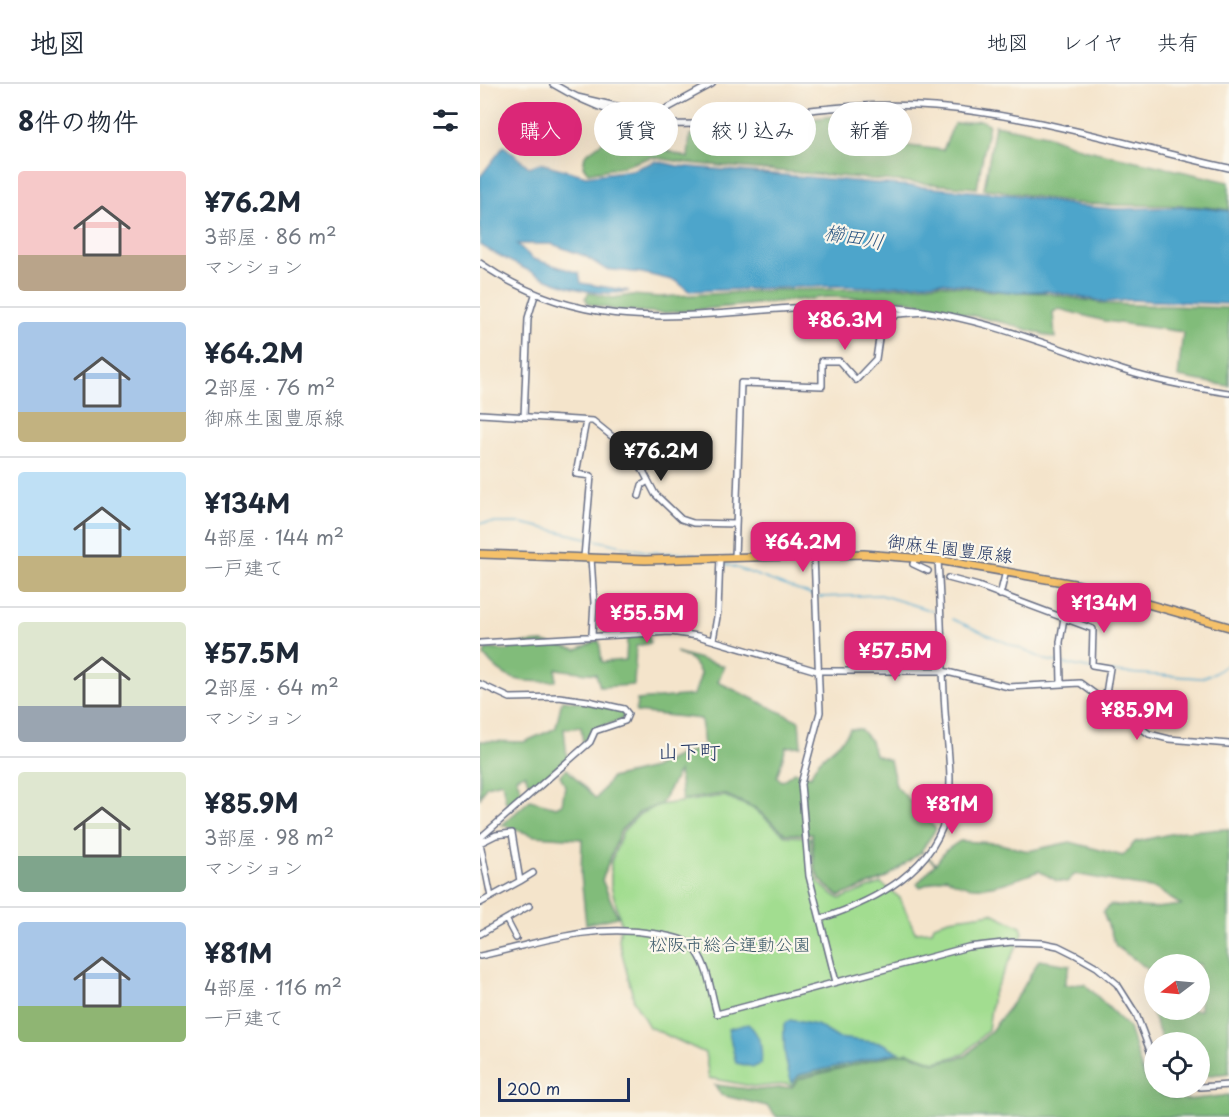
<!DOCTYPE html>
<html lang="ja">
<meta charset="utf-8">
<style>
body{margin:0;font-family:"Playpen Sans","Klee One",sans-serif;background:#f6f6f7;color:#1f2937;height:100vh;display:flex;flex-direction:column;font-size:22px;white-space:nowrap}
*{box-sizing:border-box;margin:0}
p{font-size:20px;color:#747a83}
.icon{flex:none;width:33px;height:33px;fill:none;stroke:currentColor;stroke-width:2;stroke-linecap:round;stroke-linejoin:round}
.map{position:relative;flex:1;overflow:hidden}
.drawer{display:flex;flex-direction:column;background:#fff;width:480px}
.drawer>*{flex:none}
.hud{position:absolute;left:18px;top:18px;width:570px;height:54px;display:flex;gap:12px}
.needle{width:39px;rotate:254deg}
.controls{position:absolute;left:664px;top:870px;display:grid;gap:12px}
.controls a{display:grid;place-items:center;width:66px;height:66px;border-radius:50%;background:#fff;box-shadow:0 6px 24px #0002;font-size:30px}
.scale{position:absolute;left:18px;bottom:15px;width:132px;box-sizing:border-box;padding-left:6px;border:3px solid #1b2f5e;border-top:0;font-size:16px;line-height:21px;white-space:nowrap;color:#1b2f5e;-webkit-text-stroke:4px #fbf7ec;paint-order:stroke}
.price{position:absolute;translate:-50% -51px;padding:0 14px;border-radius:12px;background:#db2777;color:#fff;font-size:20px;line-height:39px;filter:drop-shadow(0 2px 3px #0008)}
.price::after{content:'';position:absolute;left:50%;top:36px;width:18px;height:14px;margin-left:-9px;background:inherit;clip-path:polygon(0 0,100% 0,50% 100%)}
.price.active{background:#222;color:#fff}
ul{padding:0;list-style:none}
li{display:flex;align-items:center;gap:18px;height:150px;padding:0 18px}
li+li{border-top:2px solid #e0e1e3}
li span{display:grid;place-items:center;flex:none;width:168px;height:120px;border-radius:6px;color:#555}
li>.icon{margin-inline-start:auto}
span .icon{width:72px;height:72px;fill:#fffc;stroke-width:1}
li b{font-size:26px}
h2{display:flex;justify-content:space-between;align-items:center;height:72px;padding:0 18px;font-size:26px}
.tag{padding:0 21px;border-radius:27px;background:#fff;box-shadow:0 6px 24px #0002;font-size:21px;line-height:54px}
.tag.active{background:#db2777;color:#fff}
header{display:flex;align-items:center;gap:36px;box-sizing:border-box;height:84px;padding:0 30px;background:#fff;border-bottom:2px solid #e0e1e3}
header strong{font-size:28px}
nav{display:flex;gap:33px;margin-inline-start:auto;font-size:21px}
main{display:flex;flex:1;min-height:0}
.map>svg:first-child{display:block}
</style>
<header>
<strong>地図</strong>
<nav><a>地図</a><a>レイヤ</a><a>共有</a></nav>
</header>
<main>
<section class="drawer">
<h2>8件の物件<svg class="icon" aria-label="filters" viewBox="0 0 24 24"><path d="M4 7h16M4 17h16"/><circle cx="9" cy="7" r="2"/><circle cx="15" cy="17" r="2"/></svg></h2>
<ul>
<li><span style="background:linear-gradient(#f6c9c9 70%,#b9a48a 0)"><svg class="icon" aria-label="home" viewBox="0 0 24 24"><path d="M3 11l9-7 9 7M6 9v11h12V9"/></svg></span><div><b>¥76.2M</b><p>3部屋 · 86 m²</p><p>マンション</p></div></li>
<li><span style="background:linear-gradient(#a9c7e8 75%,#c2b280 0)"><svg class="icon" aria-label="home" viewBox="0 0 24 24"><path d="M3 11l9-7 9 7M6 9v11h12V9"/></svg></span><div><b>¥64.2M</b><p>2部屋 · 76 m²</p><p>御麻生園豊原線</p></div></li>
<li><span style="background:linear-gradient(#bfe0f5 70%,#c2b280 0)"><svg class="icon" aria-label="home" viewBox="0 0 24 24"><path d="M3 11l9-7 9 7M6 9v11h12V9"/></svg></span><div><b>¥134M</b><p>4部屋 · 144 m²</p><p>一戸建て</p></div></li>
<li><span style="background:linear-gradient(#dfe7d0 70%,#9aa5b1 0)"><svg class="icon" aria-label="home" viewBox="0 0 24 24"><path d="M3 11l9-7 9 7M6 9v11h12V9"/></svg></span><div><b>¥57.5M</b><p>2部屋 · 64 m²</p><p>マンション</p></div></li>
<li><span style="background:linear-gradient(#dfe7d0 70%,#7fa58c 0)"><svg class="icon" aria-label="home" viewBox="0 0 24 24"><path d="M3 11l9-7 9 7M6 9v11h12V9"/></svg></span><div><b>¥85.9M</b><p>3部屋 · 98 m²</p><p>マンション</p></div></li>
<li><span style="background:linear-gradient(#a9c7e8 70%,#8fb573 0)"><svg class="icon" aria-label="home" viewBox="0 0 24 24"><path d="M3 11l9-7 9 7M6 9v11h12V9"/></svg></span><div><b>¥81M</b><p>4部屋 · 116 m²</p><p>一戸建て</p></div></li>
</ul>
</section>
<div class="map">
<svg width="749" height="1033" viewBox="0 0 749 1033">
<rect width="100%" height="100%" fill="#fbf7ec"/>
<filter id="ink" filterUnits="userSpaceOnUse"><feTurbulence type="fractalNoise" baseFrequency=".0167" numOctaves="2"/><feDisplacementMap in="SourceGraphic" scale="12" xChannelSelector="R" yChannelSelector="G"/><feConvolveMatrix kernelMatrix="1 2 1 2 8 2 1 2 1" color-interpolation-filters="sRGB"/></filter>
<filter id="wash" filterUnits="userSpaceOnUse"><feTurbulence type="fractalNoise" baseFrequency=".008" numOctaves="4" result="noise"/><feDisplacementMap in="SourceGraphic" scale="24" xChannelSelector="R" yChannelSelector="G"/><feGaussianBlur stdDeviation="1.35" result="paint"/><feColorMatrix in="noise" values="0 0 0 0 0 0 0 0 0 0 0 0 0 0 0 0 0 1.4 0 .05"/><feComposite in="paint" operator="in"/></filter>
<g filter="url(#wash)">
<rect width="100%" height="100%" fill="#f4e4cb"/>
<path fill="#a2dd90" stroke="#5e8677" stroke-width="1.5" d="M244 712 274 725 306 752 330 753C332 786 329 797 360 815L401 799 420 814 435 848 452 847 454 841 469 835 512 829 541 843 543 849 513 910 508 946 484 970 455 978 428 968 320 993 312 1002 307 1000 276 1003 229 994 225 969 169 943 154 917 139 857 141 839 131 802V778L143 747 160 730 179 721Z"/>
<path fill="#81bc7a" stroke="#4e766c" stroke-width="1.5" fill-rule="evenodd" d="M362 31 360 54 463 66 474 40 500 36 509 40 497 104 208 79 171 73 141 83 108 89 103 82 105 71 133 50 155 54 208 74 210 51Z
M515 41 566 51 603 65 749 98V126C698 118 647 124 596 119 565 116 536 107 504 105Z
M459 200 511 207 565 209 627 220 749 224V302L698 293 703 248 625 237 579 225 573 228 575 254 529 240 425 216 349 213 183 229 135 226 109 220 105 214 109 209 133 214 152 211 179 213 297 206 394 205Z
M168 548 170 559 156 562 154 601 120 603 116 590 76 585V597C43 598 26 600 4 571L6 565 29 566 32 560 63 558 97 566 119 556 122 578 146 576 147 556 151 552Z
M196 568 244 582 238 598 319 637 321 662 306 663 297 693 302 697 314 688 331 692C336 671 361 664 370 645H380L391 657 395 671 410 676 416 702 456 745 441 767 456 780 465 767 480 757 516 759 548 767 590 758 643 772 655 758 703 747 749 745V989L720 992V958H683L664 909 668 885 636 862 623 828 630 821 676 824 701 821 676 805 595 790 587 798 577 797 559 787C529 798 494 814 466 793L440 803 437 800 455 780 441 768 406 794 360 812C330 794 334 781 332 750H306L275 724 244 710 202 716 199 687 181 720 160 728 141 746 122 796 138 833 106 840 101 791 102 755 55 752 22 741 50 716 76 723 82 720 85 702 80 691 87 685 116 715 131 694 174 684 197 672 224 663 221 635 156 628 157 616 214 611 221 590 212 576ZM675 880H720V926H675Z
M82 616 108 619 141 627 144 631 142 636 113 645 103 659 101 643 84 645 87 674 57 701 48 698 45 690 36 693 43 711 36 719H26L22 698 6 702 0 715V657L44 658 74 645 76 643Z
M559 876 590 881 584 901 605 900 649 944 662 987 675 984 662 987C676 1027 718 1014 749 1011V1033H297L287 1022 241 1011 235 1001 277 1006 312 1003 319 995 409 972 428 969 455 979 486 972 511 947 540 909Z"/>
<path fill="#4ea5cb" stroke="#346a94" stroke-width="1.5" d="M24 62 49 83 60 79 106 92 152 86 176 77 198 82 535 111 598 122 636 125 713 123 749 127V220L650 216 626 218 567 207 529 208 460 198 393 203 357 202 209 207 196 197 162 189 125 185 105 172 72 160H37L53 175 99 189 101 199 149 207C100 218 42 184 0 161V93Z
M310 936 337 941 358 954 402 959 419 968 319 991 312 999C305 981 303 960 304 940Z
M268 940C280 950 283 963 281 980L274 983 256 979 248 945Z"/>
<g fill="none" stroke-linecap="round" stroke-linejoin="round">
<path stroke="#4ea5cb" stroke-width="1.5" d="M0 439H41L168 468 215 470
M243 479 334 512
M339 513 401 511 453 527
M472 535 566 576 627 588
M632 588 721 594 735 589 749 579"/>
</g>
</g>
<g filter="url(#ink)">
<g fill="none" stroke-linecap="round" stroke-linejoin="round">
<g stroke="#676e84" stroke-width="8">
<path id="minor" d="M73 0C110 22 150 37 193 40 224 42 257 35 288 31 344 24 399 18 455 23 553 31 654 63 749 84
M97 13 175 31 232 0
M0 179C131 271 261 213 406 223 488 228 565 260 642 286 676 297 714 304 749 309
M0 330 113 337 134 354 160 381 175 410 201 435 213 439 256 440
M44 333 48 234 55 211
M159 412 162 401 168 397
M334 470 340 628 321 700 329 792 356 898
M104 473 111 392 96 390 106 337
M255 473 261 299 342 302V277H359L376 296 396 275 401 241 418 230 446 228
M111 474 114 519 112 551
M435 474 433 480 448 487
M468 494 498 502 613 545 612 581 630 584 625 616
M520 511 526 487
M233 556 238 527 240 473
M0 559 190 548 218 552 337 587H463L529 603 600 599 669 650 689 655 749 660
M581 599 580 558 584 534
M0 600 30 614 79 613 108 617 144 625 148 630 145 637 115 647 110 658 0 754
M40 797 53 789
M0 819 40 797 32 749 16 751 0 759 11 813
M26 835 36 854
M340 835C395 817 457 786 468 723 473 693 467 658 465 627 462 577 461 526 458 476
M0 850 49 822
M0 872C63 858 110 839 177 850 192 853 208 854 217 868 229 885 231 910 237 930L488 863 532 858 563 859 578 862 596 871 617 883 637 900 656 930 675 980
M720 1003 749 1001"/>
</g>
<g stroke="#676e84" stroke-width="10">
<path id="major" d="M0 470 165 476 384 470 458 476 600 501 749 543"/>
</g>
<use href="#minor" stroke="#fff" stroke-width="5"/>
<use href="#major" stroke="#f5c16b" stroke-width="7"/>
</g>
</g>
<g text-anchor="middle" stroke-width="4.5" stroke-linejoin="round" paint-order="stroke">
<g font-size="18" fill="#1b2f5e" stroke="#fbf7ec">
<text transform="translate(470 465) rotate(7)" y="6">御麻生園豊原線</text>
</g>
<g font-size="18" fill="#3d5a6a" stroke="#fbf7ec">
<text x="250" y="867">松阪市総合運動公園</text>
</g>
<g font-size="20" font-style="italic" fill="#2d5884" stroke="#fbf7ec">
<text transform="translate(374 153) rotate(10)" y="7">櫛田川</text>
</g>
<g font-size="21" fill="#1b2f5e" stroke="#fbf7ec">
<text x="209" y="675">山下町</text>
</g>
</g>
</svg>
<div class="controls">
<a><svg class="needle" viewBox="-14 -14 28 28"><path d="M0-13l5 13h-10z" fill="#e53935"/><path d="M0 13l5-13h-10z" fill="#747a83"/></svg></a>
<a><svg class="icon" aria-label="locate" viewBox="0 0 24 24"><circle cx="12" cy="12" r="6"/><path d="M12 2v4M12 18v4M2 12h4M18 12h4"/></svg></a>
</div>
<div class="scale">200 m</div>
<b class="price" style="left:365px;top:267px">¥86.3M</b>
<b class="price active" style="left:181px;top:398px">¥76.2M</b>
<b class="price" style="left:323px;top:489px">¥64.2M</b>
<b class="price" style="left:624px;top:550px">¥134M</b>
<b class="price" style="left:167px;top:560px">¥55.5M</b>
<b class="price" style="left:415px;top:598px">¥57.5M</b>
<b class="price" style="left:657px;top:657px">¥85.9M</b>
<b class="price" style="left:472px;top:751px">¥81M</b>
<div class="hud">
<a class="tag active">購入</a>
<a class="tag">賃貸</a>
<a class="tag">絞り込み</a>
<a class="tag">新着</a>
</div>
</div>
</main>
